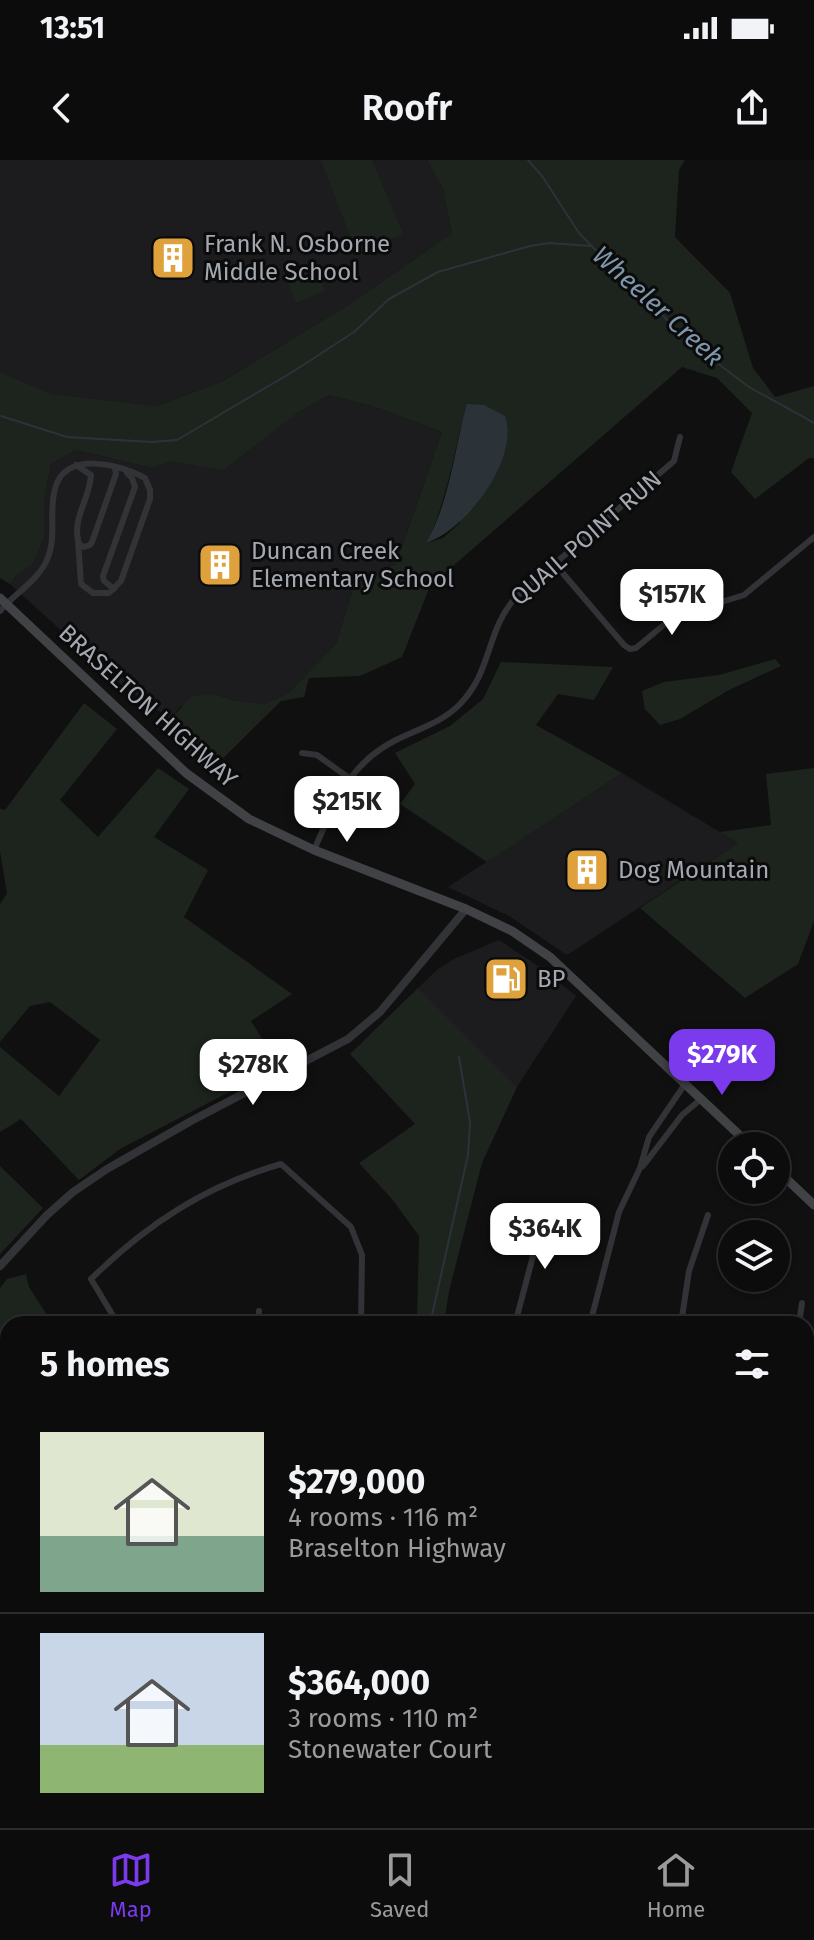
<!DOCTYPE html>
<meta charset="utf-8">
<style>
body{margin:0;font-family:"Fira Sans",sans-serif;background:#151516;color:#f1f3f6;height:100vh;display:flex;flex-direction:column;font-size:30px;white-space:nowrap}
*{box-sizing:border-box;margin:0}
p{font-size:26px;color:#9a9b9d}
.icon{flex:none;width:44px;height:44px;fill:none;stroke:currentColor;stroke-width:2;stroke-linecap:round;stroke-linejoin:round}
.map{position:relative;flex:1;overflow:hidden}
.side{position:absolute;left:0px;top:1156px;width:814px;height:512px;display:flex;flex-direction:column;background:#0c0c0d;border-radius:24px 24px 0 0;box-shadow:0 2px 6px #0004,0 0 0 2px #2c2c2e}
.side>*{flex:none}
.buttons{position:absolute;left:718px;top:972px;display:grid;gap:16px}
.buttons a{display:grid;place-items:center;width:72px;height:72px;border-radius:50%;background:#0c0c0d;box-shadow:0 2px 6px #0004,0 0 0 2px #2c2c2e;font-size:40px}
.price{position:absolute;translate:-50% -68px;padding:0 18px;border-radius:16px;background:#fff;color:#222;font-size:26px;line-height:52px;filter:drop-shadow(0 2px 4px #0008)}
.price::after{content:'';position:absolute;left:50%;top:48px;width:24px;height:18px;margin-left:-12px;background:inherit;clip-path:polygon(0 0,100% 0,50% 100%)}
.price.on{background:#7c3aed;color:#fff}
ul{padding:0;list-style:none}
li{display:flex;align-items:center;gap:24px;height:200px;padding:0 40px}
li+li{border-top:2px solid #2c2c2e}
li span{display:grid;place-items:center;flex:none;width:224px;height:160px;border-radius:0px;color:#555}
li>.icon{margin-inline-start:auto}
span .icon{width:96px;height:96px;fill:#fffc;stroke-width:1}
li b{font-size:34px}
h2{display:flex;justify-content:space-between;align-items:center;height:96px;padding:0 40px;font-size:34px}
.status{display:flex;justify-content:space-between;align-items:center;height:56px;padding:0 40px;background:#0c0c0d;direction:ltr}
.status svg{height:22px;fill:currentColor}
header{display:flex;justify-content:space-between;align-items:center;height:104px;padding:0 40px;background:#0c0c0d;font-size:36px;font-weight:600}
.tab-bar{display:flex;justify-content:space-around;align-items:center;height:112px;border-top:2px solid #2c2c2e;background:#0c0c0d;font-size:22px;color:#9a9b9d}
.tab-bar a{display:grid;justify-items:center;gap:4px}
.tab-bar .on{color:#7c3aed}
.map>svg:first-child{display:block}
</style>
<div class="status"><b>13:51</b><svg viewBox="0 0 49 12"><path d="M0 12V9h3v3zM5 12V6h3v6zM10 12V3h3v9zM15 12V0h3v12zM26 1h20v11H26zM47 4h2v5h-2z"/></svg></div>
<header><svg class="icon" aria-label="back" viewBox="0 0 24 24"><path d="M15 5l-7 7 7 7"/></svg>Roofr<svg class="icon" aria-label="share" viewBox="0 0 24 24"><path d="M12 15V3M7 8l5-5 5 5M5 13v7h14v-7"/></svg></header>
<div class="map">
<svg width="814" height="1668" viewBox="0 0 814 1668">
<rect width="100%" height="100%" fill="#101011"/>
<path fill="#1c1c1e" d="M0 0H427L443 29 452 73 350 144 223 221 157 246 50 234 0 212Z
M329 235 375 247 442 272 396 404 366 417 357 415 336 484 288 535 264 544 233 540 213 534 181 546 170 559 118 522 10 424 16 416 33 404 44 377V339L51 304 76 290 152 308 297 253Z
M622 613 738 683 567 795 509 756 448 727Z
M499 780 544 810 576 836 517 927 418 828 438 809 456 798Z"/>
<path fill="#1d241e" fill-rule="evenodd" d="M321 0H372L403 74 357 94Z
M427 0H685L679 10 675 77 730 133 753 208 775 237 814 226V298H809L755 339 731 312 752 253 717 218 682 207 430 426 402 497 360 516 309 518 304 537 281 541 208 613C191 597 170 583 170 559L192 536 213 534 233 540 264 544 288 534 336 484 357 415 366 417 396 404 442 272 375 247 329 235 297 253 223 310 172 301 152 308 76 290 51 304 44 339V377L33 404 16 416 10 424 0 418V212L51 234 157 246 223 221 350 144 452 73 443 29ZM461 266 460 363 443 378 427 383C444 346 452 306 461 266Z
M315 107 325 131 296 143 286 119Z
M775 499 781 506 729 530 680 559 660 565 645 549 642 531 664 522 719 515Z
M501 502 613 507 594 540 558 534 536 565 622 613 487 702 400 644 415 624 395 593 450 566 483 539Z
M84 543 117 569 60 640 98 677 158 608 189 629 154 677 208 710 184 757 292 834 251 861 279 906 120 989 79 1020 21 959 0 972V887L59 936 100 880 50 842 30 846 0 882V744L7 733 0 691V649L5 650Z
M814 608V761L798 804 745 838 640 748 738 683 720 672 771 665 766 614Z
M418 828 517 927 482 1003 449 1131 444 1164H417L419 1076 392 1039 359 1003 415 964 350 894Z
M0 1006 43 1048 0 1094Z
M26 1114 29 1127 53 1164H8V1294L0 1300V1128L7 1119Z
M814 1297V1479L806 1491V1325Z
M806 1510 814 1517V1668H768L755 1660H806Z
M255 1660H373L374 1668H258Z"/>
<path fill="#2b3339" d="M467 244 484 245 505 256C520 299 466 370 426 383 450 342 454 290 467 244Z"/>
<g fill="none" stroke-linecap="round" stroke-linejoin="round">
<path stroke="#2b3339" stroke-width="2" d="M528 0 542 16 579 73 642 138 652 144 675 168 708 196 749 227 814 263
M1 256 67 277 152 282 177 280 294 211 354 172 389 139 438 112 530 86 549 83 590 86
M430 1164 468 995 470 962 459 897
M0 1215 8 1226
M806 1451 814 1417
M806 1519 814 1525
M300 1660 305 1668"/>
<path stroke="#323336" stroke-width="6" d="M76 305 91 315C90 339 71 359 79 384L84 387 90 385 92 382 116 314 115 309
M555 404 624 485 630 489 636 488 666 463 683 454 744 435 814 377
M114 429 104 421 103 416 135 327 132 318 127 313
M0 451C14 434 36 422 46 402 58 377 48 354 55 329 64 290 120 304 145 318L150 330V339L121 421 109 433H93L81 424 78 380
M302 593 317 595 349 618
M314 690C335 643 348 604 396 580 418 569 443 562 460 544 492 512 486 470 516 437L674 301 680 277
M643 1006 682 955 701 939
M118 1164 91 1119C147 1064 205 1026 281 1004L351 1067 362 1095 361 1164
M258 1164 259 1151
M515 1164 545 1051
M590 1164 619 1052 640 1008 649 977 685 924
M681 1164 689 1111 708 1055
M799 1164 802 1143
M0 1491 8 1498
M182 1660 188 1668
M426 1660 428 1668
M542 1660 547 1668
M20 1668 25 1660
M647 1668 650 1660"/>
<path stroke="#323336" stroke-width="8" d="M0 1106 47 1055 73 1032 107 1009 191 961 348 879 380 852 466 749"/>
<path stroke="#404246" stroke-width="9" d="M0 438 186 613 249 659 314 690 466 749 512 771 550 797 751 986
M776 1009 814 1045"/>
</g>
<defs>
<g id="building-square" transform="scale(2.3)"><rect x="-9" y="-9" width="18" height="18" rx="4" fill="#dea13c" stroke="#0b0b0c"/><path d="M-4-6H4V6H1V3H-1V6H-4ZM-2.5-4.3h1.7v1.8h-1.7ZM.8-4.3h1.7v1.8H.8ZM-2.5-1h1.7V.8h-1.7ZM.8-1h1.7V.8H.8Z" fill="#fff"/></g>
<g id="fuel-square" transform="scale(2.3)"><rect x="-9" y="-9" width="18" height="18" rx="4" fill="#dea13c" stroke="#0b0b0c"/><path d="M-5.5-6h7V0h2V4h1.3V-2.5L3-4.5l.8-.8L6-3V5H2.5V1h-1V6h-7ZM-4.2-4.7v3.2H.2V-4.7Z" fill="#fff"/></g>
</defs>
<g fill-rule="evenodd">
<use href="#building-square" x="173" y="98"/>
<use href="#building-square" x="220" y="405"/>
<use href="#building-square" x="587" y="710"/>
<use href="#fuel-square" x="506" y="819"/>
</g>
<g text-anchor="middle" stroke-width="6" stroke-linejoin="round" paint-order="stroke">
<g font-size="24" fill="#a3a8b1" stroke="#0b0b0c" text-anchor="start">
<text x="204" y="92">Frank N. Osborne<tspan x="204" dy="28">Middle School</tspan></text>
<text x="251" y="399">Duncan Creek<tspan x="251" dy="28">Elementary School</tspan></text>
<text x="618" y="718">Dog Mountain</text>
<text x="537" y="827">BP</text>
</g>
<g font-size="24" fill="#a3a8b1" stroke="#0b0b0c">
<text transform="translate(586 378) rotate(-41)" y="8">QUAIL POINT RUN</text>
<text transform="translate(148 546) rotate(42)" y="8">BRASELTON HIGHWAY</text>
</g>
<g font-size="26" font-style="italic" fill="#7d96a9" stroke="#0b0b0c">
<text transform="translate(658 146) rotate(42)" y="9">Wheeler Creek</text>
</g>
</g>
</svg>
<div class="buttons">
<a><svg class="icon" aria-label="locate" viewBox="0 0 24 24"><circle cx="12" cy="12" r="6"/><path d="M12 2v4M12 18v4M2 12h4M18 12h4"/></svg></a>
<a><svg class="icon" aria-label="layers" viewBox="0 0 24 24"><path d="M12 4l9 5-9 5-9-5zM3 14l9 5 9-5"/></svg></a>
</div>
<b class="price" style="left:672px;top:477px">$157K</b>
<b class="price" style="left:347px;top:684px">$215K</b>
<b class="price on" style="left:722px;top:937px">$279K</b>
<b class="price" style="left:253px;top:947px">$278K</b>
<b class="price" style="left:545px;top:1111px">$364K</b>
<section class="side">
<h2>5 homes<svg class="icon" aria-label="filters" viewBox="0 0 24 24"><path d="M4 7h16M4 17h16"/><circle cx="9" cy="7" r="2"/><circle cx="15" cy="17" r="2"/></svg></h2>
<ul>
<li><span style="background:linear-gradient(#dfe7d0 65%,#7fa58c 0)"><svg class="icon" aria-label="home" viewBox="0 0 24 24"><path d="M3 11l9-7 9 7M6 9v11h12V9"/></svg></span><div><b>$279,000</b><p>4 rooms · 116 m²</p><p>Braselton Highway</p></div></li>
<li><span style="background:linear-gradient(#c9d6e8 70%,#8fb573 0)"><svg class="icon" aria-label="home" viewBox="0 0 24 24"><path d="M3 11l9-7 9 7M6 9v11h12V9"/></svg></span><div><b>$364,000</b><p>3 rooms · 110 m²</p><p>Stonewater Court</p></div></li>
</ul>
</section>
</div>
<nav class="tab-bar">
<a class="on"><svg class="icon" aria-label="map" viewBox="0 0 24 24"><path d="M3 6l6-2 6 2 6-2v14l-6 2-6-2-6 2zM9 4v14M15 6v14"/></svg>Map</a>
<a><svg class="icon" aria-label="saved" viewBox="0 0 24 24"><path d="M7 4h10v16l-5-4-5 4z"/></svg>Saved</a>
<a><svg class="icon" aria-label="home" viewBox="0 0 24 24"><path d="M3 11l9-7 9 7M6 9v11h12V9"/></svg>Home</a>
</nav>
